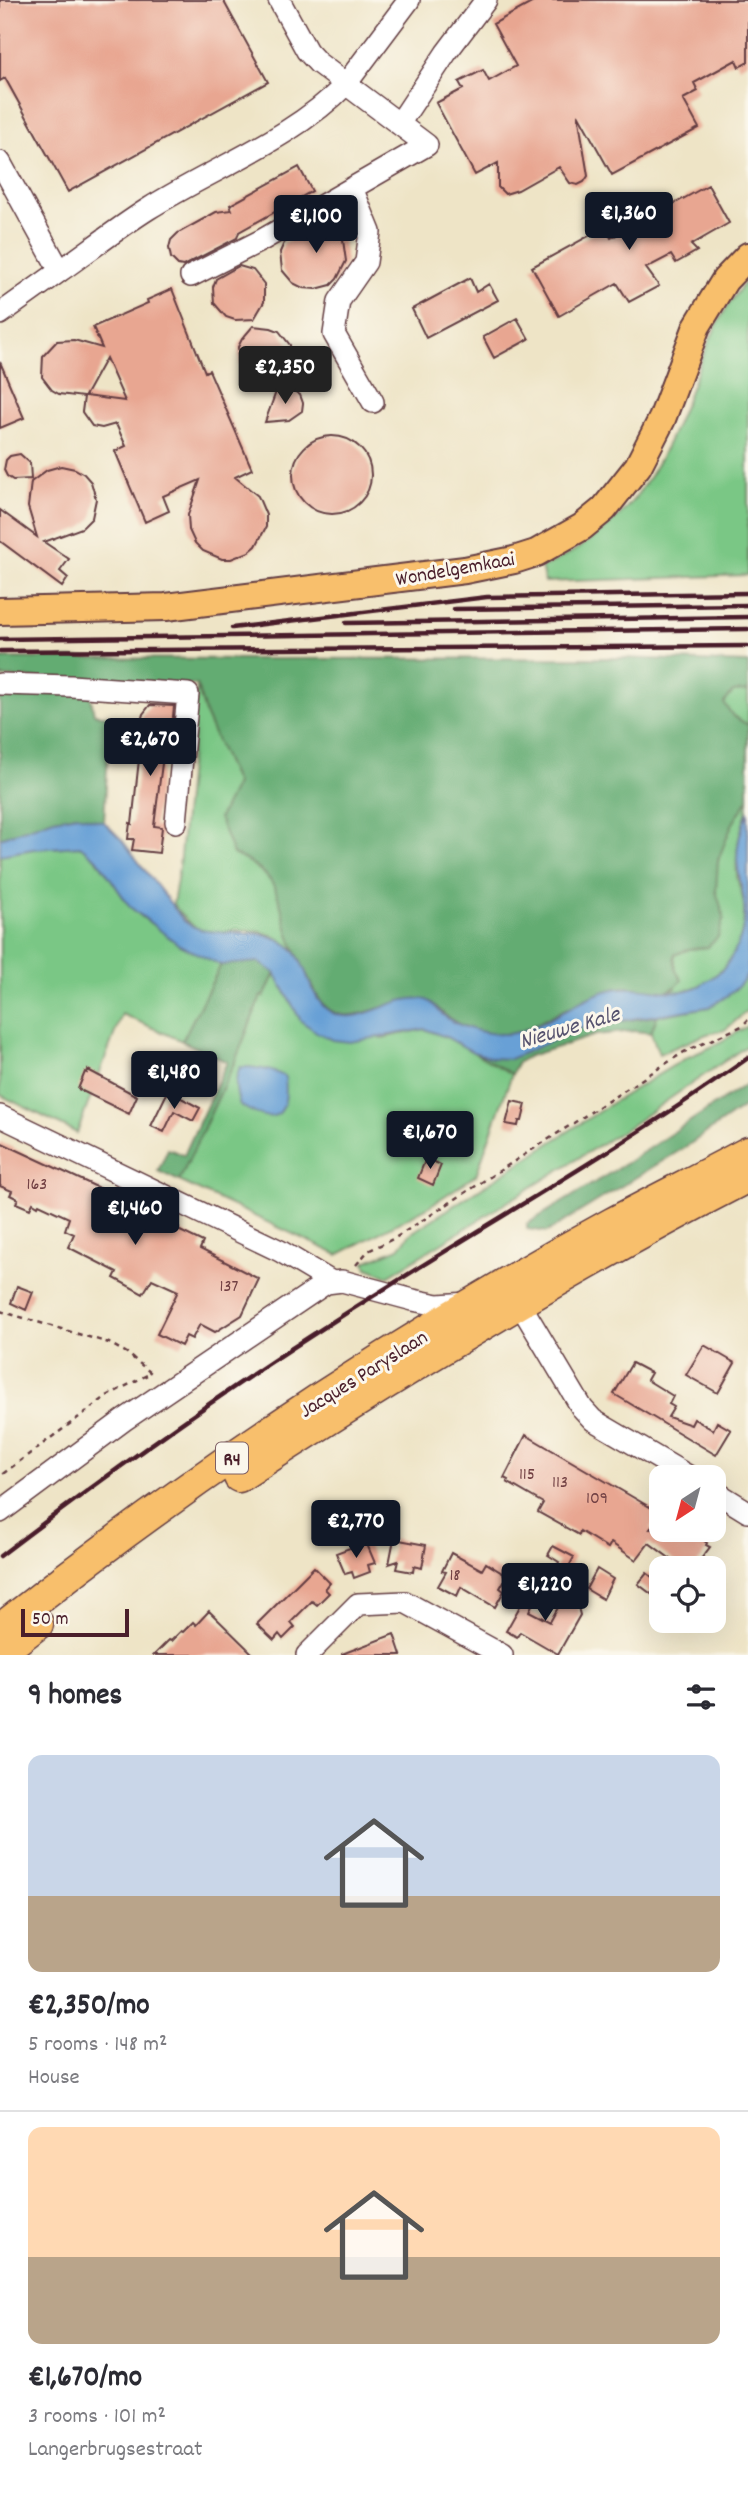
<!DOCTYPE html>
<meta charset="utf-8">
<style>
body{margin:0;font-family:Dekko,sans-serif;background:#f7f7f7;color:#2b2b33;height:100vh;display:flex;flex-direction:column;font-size:26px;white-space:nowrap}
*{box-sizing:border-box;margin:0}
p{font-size:23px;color:#7c7c81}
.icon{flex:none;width:38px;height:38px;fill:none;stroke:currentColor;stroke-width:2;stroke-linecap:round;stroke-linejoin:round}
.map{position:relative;height:1655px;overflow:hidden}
.side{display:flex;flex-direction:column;background:#fff;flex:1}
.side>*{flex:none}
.needle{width:46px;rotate:216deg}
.buttons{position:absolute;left:649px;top:1465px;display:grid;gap:14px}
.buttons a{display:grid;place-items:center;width:77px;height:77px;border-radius:14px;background:#fff;box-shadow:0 7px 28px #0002;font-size:35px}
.scale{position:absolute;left:21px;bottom:18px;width:108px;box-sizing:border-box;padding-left:7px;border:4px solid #4a1f2b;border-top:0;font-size:19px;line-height:24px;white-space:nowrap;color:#4a1f2b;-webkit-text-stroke:5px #fbf7ec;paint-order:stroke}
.price{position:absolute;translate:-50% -60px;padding:0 16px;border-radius:7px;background:#111827;color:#fff;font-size:23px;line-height:46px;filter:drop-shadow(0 2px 4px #0008)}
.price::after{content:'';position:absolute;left:50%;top:42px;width:21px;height:16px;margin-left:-10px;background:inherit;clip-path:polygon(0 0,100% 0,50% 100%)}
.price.current{background:#222;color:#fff}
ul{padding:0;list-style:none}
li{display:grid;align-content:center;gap:14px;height:371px;padding:0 28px}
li+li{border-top:2px solid #e1e1e2}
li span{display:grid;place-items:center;height:217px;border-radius:14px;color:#555}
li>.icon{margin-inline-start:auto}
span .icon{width:126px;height:126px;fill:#fffc;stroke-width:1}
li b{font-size:30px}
h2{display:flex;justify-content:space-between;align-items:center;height:84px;padding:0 28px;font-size:30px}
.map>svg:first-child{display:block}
</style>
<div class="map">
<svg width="748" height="1655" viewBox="0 0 748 1655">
<rect width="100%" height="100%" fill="#fbf7ec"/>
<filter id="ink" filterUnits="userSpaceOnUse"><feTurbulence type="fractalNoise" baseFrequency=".0143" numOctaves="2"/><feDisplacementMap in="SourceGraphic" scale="14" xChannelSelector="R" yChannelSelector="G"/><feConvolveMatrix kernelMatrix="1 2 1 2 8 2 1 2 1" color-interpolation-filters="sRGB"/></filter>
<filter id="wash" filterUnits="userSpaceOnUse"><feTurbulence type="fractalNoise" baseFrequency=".00686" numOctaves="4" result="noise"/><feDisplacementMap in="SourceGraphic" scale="28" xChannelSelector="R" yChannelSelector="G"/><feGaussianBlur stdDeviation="1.57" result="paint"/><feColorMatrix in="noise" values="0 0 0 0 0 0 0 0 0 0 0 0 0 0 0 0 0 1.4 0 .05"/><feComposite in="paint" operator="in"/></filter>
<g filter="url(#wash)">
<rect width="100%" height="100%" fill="#eee4c6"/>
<path fill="#7ac785" stroke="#627358" stroke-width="2" d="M748 279V575L545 582 541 568C629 529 658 474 691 388 705 349 720 310 748 279Z
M197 685 206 716 236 784 233 854C288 879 276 903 297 951 288 945 278 937 268 934 224 920 206 953 173 904L179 867Z
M741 690 748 691V725L733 716 723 703 733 692Z
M748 799C748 812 744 820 741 831 737 843 736 862 737 875 738 885 744 896 744 907 746 955 715 991 666 993L676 988 674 955 689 949 708 947 724 917C721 909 717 899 716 891 713 860 729 823 748 799Z
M80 846C103 860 113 885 129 905 139 919 203 957 221 965L182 1041 122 1014 77 1133 0 1095V855L33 849Z
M275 973 301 1021 382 1038 425 1029 448 1038 512 1074 476 1175 428 1207 338 1255 179 1181 235 1061 261 996 264 997Z
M748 974V1010L725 1030 707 1034 659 1054 651 1033 657 1016 709 1007 744 980Z
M748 1026V1045L627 1128 388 1276 367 1268 365 1262 399 1248 410 1234 615 1101 686 1058 711 1047Z"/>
<path fill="#63ac72" stroke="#56664e" stroke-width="2" d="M0 658 276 659 625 658 748 663V691L733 692 724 703 733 716 748 725V799L732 825 718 860 716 891 724 917 718 937 708 947 689 949 674 955 676 971 682 980C664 1004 642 983 618 988 603 992 563 1010 549 1017 535 1025 522 1033 505 1034 489 1035 467 1029 454 1021 441 1015 434 999 419 999 384 999 342 1037 318 997 308 976 295 953 288 931 275 888 278 874 233 854L219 818 236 784 206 716 197 685 0 677Z
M0 690 90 692 94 714 110 716 104 822 76 815 54 819 0 838Z
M258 961 275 973 264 997 261 996 235 1061 179 1181 158 1171 168 1149 184 1155 227 1062 182 1041 221 965Z
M657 1016 651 1033 634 1031 596 1035 529 1056 517 1063 512 1074 473 1052 493 1058 587 1026Z
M748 1083V1104L687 1146 547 1232 527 1229V1224L628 1162Z"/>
<path fill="#67a0d6" stroke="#586080" stroke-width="2" d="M748 811V974C739 989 724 999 709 1007L587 1026 510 1059 493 1058 473 1052 448 1038 425 1029 350 1042 333 1040 318 1033 301 1021 275 973 259 962 221 965 179 945 130 907 98 860 80 846 33 849 0 855V838L54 819 77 815 104 822 121 839 184 921C212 943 251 922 285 943 311 959 306 1002 335 1014 362 1025 395 994 423 999 433 1000 436 1009 443 1015 458 1027 484 1034 503 1034 541 1035 579 992 620 988 651 985 679 1002 707 981 713 977 719 973 724 968 738 950 747 927 744 904 743 888 737 874 737 857 737 841 742 826 748 811Z
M240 1067C256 1067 272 1069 285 1077 290 1119 273 1126 240 1105 235 1091 234 1081 240 1067Z"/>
<g id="blocks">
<path fill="#e8a691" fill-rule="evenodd" d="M0 0H223L268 82 68 192 5 78 0 81Z
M537 0H748V62L739 67 736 60 694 83 698 91 683 99 699 128 612 175 578 114 588 176 584 182 578 185 570 183 559 167 518 190 505 194 498 187V163L475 175 436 103 463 89 459 82 483 70 489 81 516 66 493 24Z
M299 167 312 191 239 232 237 238 183 266 178 265 171 258 169 248 171 240 178 233 216 212 232 210 230 205Z
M708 185 729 223 691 245 697 251 676 263 671 255 646 268 659 286 629 302 617 283 559 316 532 267 605 227 611 238 645 220 634 212 633 205 636 201 641 200 647 204 649 218Z
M345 216 354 235 343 240 346 261 337 279 331 285 316 289 303 288 293 283 282 270 280 252 284 243 316 224 327 227Z
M239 266 253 270 264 284V302L254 319 235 320 226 317 214 303 213 287 216 279Z
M470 278 476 292 489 284 498 300 426 338 412 309Z
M172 289 205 372 209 370 252 469 235 477 258 496 266 515V527L256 546 249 552 231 559H222L203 551 195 543 189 530 188 515 200 480 163 496 169 511 145 522 115 451 126 446 116 424 102 428 92 426 82 412 84 397 59 394 52 390 42 377 43 356 57 341 74 340 102 348 93 327 148 303 147 300ZM106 358 125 401 85 396Z
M517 318 529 339 494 358 483 337Z
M253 326 271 328 279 331 290 345V363L285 371 275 380H261L252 377 240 364 238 347 242 339Z
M0 362 24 418 0 428Z
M277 389 292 390 300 395 303 403 302 411 289 420 265 422Z
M293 475a39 39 0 1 1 78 0a39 39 0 1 1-78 0Z
M20 454 30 463 31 479 13 480 7 476 4 470 6 460 10 456Z
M61 466 75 469 84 474 91 482 96 499 92 518 82 528 44 542 69 559 60 571 68 578 62 587 0 541V510L37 537 28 507 31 482 47 470Z
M150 705 174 706 171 737 165 740 154 826 162 827 159 853 132 850 134 839H128L130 823 132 824 141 741 148 742 141 721 143 714Z
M88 1070 137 1096 129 1114 78 1089 85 1072 87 1073Z
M168 1091 200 1108 193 1121 174 1111 164 1132 151 1126Z
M512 1101 526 1104 522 1121H519L518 1126 506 1124Z
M0 1142 101 1189 97 1197 139 1220 144 1210 179 1228 178 1230 203 1242 200 1249 259 1279 242 1315 215 1332 200 1324 192 1339 186 1336 181 1346 157 1334 178 1291 152 1279 143 1294 114 1278 117 1272 68 1247 74 1234 65 1230 69 1218 39 1204 38 1206 33 1203 30 1209 16 1203 18 1199 10 1195 12 1191 0 1186Z
M426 1158 441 1165 433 1185 418 1178Z
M17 1286 33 1292 26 1310 11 1303Z
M704 1345 735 1363 718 1393 686 1375Z
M632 1363 651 1373 647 1380 673 1396 669 1404 674 1407 668 1417 691 1425 694 1419 713 1430 717 1422 731 1430 716 1455 614 1394Z
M526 1435 660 1513 650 1529 690 1530 707 1543 706 1545 710 1547 694 1568H683L649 1543 636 1560 611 1543 608 1548 580 1531 579 1535 538 1512 543 1503 507 1482 508 1480 504 1478Z
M394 1539 426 1545 422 1568 414 1566 413 1572 396 1569 398 1561 389 1564Z
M366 1542 375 1563 368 1565 370 1572 354 1578 352 1572 345 1574 336 1553Z
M553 1546 574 1557 562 1580 552 1575 559 1562 548 1555Z
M451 1553 482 1570 486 1563 507 1576 500 1588 504 1591 495 1607 461 1587 457 1596 438 1586 446 1572 442 1571Z
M314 1567 330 1583 325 1589 329 1593 317 1605 312 1601 291 1622 295 1627 283 1639 279 1634 274 1640 257 1624Z
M597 1569 613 1579 603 1599 586 1589Z
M647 1573 662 1585V1602L638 1584Z
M532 1585 540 1589 529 1611 550 1622 560 1604 572 1600 577 1603 580 1615 558 1654 520 1632 517 1637 506 1631Z
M209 1611 254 1655H154L169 1640 171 1641 181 1631 183 1632 193 1622 196 1625Z
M394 1634 401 1655H342V1654Z"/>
</g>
</g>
<g filter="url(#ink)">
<use href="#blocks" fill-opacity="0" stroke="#633d42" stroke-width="2"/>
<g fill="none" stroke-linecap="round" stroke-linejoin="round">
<g stroke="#633d42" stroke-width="24">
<path id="minor" d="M279 0 307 51 318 63 346 84 409 0
M399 124 446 53 486 0
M0 162 60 271C90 250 118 228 148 209 213 168 293 139 346 84L427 145 262 240 191 276
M352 188 370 232 366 262 339 301 334 334 373 402
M0 314 60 271
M0 684 71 686 188 694 176 822
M0 1116 280 1251 332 1282
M507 1303 520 1304 582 1408 593 1420 690 1477
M714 1491 748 1512
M0 1512 124 1420 326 1283 342 1281 413 1300 438 1305 468 1303
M307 1655 358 1604 405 1602 502 1655"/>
</g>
<g stroke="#633d42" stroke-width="30">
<path id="major" d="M0 611 166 607 465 570 514 560 536 553 582 527 604 509 638 466 662 419 697 326 725 280 748 256"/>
</g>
<g stroke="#633d42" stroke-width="33">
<path id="highway" d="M239 1477C404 1370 573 1267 748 1177
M0 1629C191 1477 398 1340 612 1223 657 1199 703 1176 748 1152
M0 1653 38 1624"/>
</g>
<path stroke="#633d42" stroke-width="2.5" stroke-dasharray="5 5" stroke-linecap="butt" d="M356 1265 368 1251 395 1238 684 1052 742 1026 748 1020
M0 1311 109 1343 127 1353 151 1373 107 1396 0 1476"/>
<use href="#minor" stroke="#fff" stroke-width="21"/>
<use href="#major" stroke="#f8bf6c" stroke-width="26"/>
<use href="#highway" stroke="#f8bf6c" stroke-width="30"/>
<path stroke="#4a1f2b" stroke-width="4.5" d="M454 609 748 605
M346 623 748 617
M232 628 487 597 748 593
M0 639 748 629
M0 651 748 646
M0 1556C109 1473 221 1393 337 1319 474 1231 616 1152 748 1058"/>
</g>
</g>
<g text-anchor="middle" stroke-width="6" stroke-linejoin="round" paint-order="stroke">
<g font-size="18" fill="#724144">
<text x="37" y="1189">163</text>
<text x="229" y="1291">137</text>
<text x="527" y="1479">115</text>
<text x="560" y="1487">113</text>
<text x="597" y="1503">109</text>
<text x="455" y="1580">18</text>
</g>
<rect fill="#fbf7ec" stroke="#7f6065" stroke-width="2" x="216" y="1442.5" width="32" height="31" rx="5"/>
<g font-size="19" font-weight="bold" fill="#4a1f2b">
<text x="232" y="1465">R4</text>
</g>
<g font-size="21" fill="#4a1f2b" stroke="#fbf7ec">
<text transform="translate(455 568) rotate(-10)" y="7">Wondelgemkaai</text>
<text transform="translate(363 1373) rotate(-32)" y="7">Jacques Paryslaan</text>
</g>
<g font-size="23" font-style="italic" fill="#56536f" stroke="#fbf7ec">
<text transform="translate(569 1026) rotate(-16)" y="8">Nieuwe Kale</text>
</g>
</g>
</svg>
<div class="buttons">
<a><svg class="needle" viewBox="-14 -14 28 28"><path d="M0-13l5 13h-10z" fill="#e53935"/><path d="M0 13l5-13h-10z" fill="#7c7c81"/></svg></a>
<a><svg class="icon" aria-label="locate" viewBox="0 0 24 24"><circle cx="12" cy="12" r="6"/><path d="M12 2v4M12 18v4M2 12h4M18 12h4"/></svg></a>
</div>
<div class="scale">50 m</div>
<b class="price" style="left:629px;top:252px">€1,360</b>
<b class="price" style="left:316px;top:255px">€1,100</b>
<b class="price current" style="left:285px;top:406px">€2,350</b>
<b class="price" style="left:150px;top:778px">€2,670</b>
<b class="price" style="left:174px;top:1111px">€1,480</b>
<b class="price" style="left:430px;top:1171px">€1,670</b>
<b class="price" style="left:135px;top:1247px">€1,460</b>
<b class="price" style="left:356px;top:1560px">€2,770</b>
<b class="price" style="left:545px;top:1623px">€1,220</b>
</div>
<section class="side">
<h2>9 homes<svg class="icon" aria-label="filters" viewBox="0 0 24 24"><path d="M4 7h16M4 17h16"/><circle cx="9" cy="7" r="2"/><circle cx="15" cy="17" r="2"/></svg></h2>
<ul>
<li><span style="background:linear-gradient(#c9d6e8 65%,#b9a48a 0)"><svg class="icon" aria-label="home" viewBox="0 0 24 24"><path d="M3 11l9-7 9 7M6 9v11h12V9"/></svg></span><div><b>€2,350/mo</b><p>5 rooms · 148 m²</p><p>House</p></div></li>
<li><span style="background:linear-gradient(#ffd9b3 60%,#b9a48a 0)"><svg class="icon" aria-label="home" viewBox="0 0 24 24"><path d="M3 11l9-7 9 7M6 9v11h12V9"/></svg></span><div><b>€1,670/mo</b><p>3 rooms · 101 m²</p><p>Langerbrugsestraat</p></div></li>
</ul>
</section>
